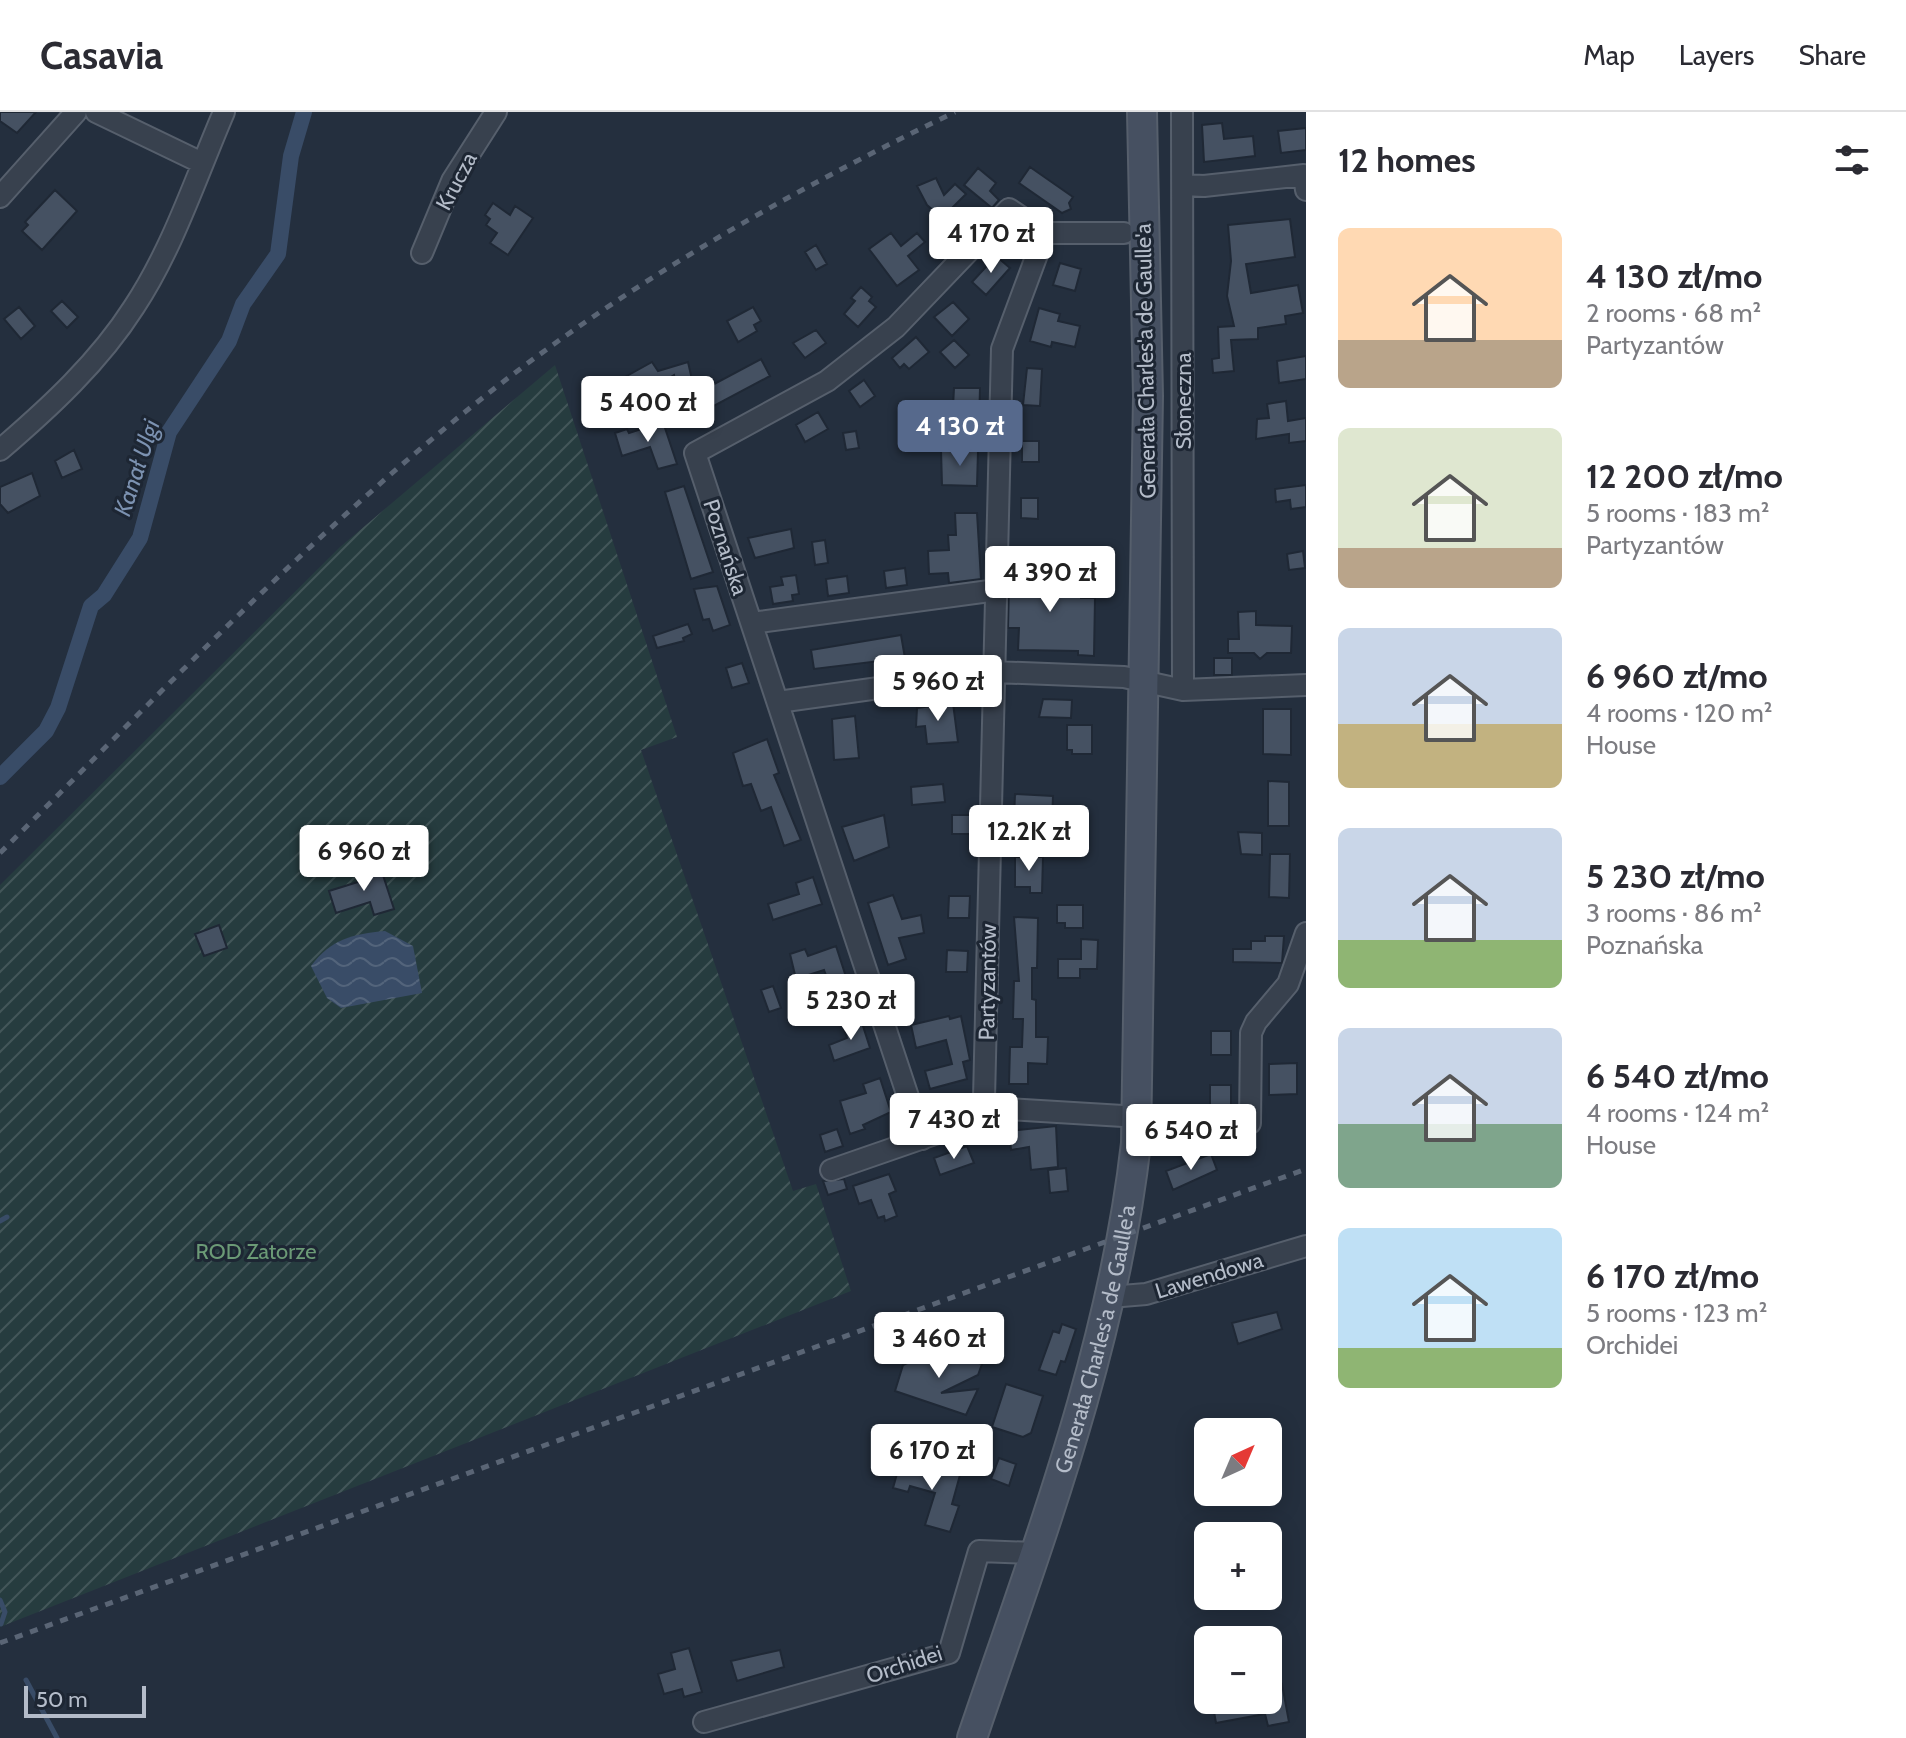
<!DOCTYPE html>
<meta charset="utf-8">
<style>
body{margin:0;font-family:Cabin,sans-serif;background:#f7f7f7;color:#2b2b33;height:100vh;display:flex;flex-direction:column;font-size:30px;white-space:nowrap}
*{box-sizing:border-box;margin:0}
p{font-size:26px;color:#7c7c81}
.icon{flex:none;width:44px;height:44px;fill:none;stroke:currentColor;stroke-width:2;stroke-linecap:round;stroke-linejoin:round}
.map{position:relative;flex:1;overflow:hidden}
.panel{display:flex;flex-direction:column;background:#fff;width:600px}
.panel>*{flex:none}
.needle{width:52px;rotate:44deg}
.buttons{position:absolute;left:1194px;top:1306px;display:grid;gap:16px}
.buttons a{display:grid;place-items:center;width:88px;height:88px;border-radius:12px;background:#fff;box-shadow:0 4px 20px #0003;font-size:40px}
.scale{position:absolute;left:24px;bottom:20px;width:122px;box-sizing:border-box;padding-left:8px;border:4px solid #b4bcc9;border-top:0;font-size:22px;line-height:28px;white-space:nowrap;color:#b4bcc9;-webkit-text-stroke:6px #1d2633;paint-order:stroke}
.price{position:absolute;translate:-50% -68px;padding:0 18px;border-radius:8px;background:#fff;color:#222;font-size:26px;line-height:52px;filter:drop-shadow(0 2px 4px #0008)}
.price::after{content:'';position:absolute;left:50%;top:48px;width:24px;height:18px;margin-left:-12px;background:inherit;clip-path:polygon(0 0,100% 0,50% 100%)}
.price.current{background:#56698c;color:#fff}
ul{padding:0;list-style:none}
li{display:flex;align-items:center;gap:24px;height:200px;padding:0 32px}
li span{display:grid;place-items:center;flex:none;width:224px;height:160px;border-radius:12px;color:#555}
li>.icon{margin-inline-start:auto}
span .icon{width:96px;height:96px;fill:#fffc;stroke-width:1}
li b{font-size:34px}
h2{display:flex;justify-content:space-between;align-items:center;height:96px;padding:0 32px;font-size:34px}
header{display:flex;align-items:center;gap:48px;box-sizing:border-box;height:112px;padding:0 40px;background:#fff;border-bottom:2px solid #e1e1e2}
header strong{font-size:38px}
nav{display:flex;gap:44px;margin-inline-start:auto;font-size:28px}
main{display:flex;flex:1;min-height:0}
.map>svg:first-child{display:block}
</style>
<header>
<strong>Casavia</strong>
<nav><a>Map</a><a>Layers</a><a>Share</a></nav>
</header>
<main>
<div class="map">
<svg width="1306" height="1626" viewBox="0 0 1306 1626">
<defs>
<pattern id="garden-furrows" width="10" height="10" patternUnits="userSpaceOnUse" patternTransform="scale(2)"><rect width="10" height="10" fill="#263c3f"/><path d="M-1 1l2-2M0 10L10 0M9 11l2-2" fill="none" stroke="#435659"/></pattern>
<pattern id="water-waves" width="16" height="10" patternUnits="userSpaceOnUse" patternTransform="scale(2)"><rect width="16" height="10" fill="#394c67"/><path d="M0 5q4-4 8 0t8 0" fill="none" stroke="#53647b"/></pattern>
</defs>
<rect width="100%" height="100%" fill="#242f3e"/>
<path fill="url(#garden-furrows)" d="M555 253 677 625 641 638 793 1079 816 1072 851 1179 0 1515V773L340 435Z"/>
<path fill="url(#water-waves)" d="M385 819 413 834 422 881 341 896 327 886 311 854C331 827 353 822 385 819Z"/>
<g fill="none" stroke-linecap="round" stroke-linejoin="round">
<path stroke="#394c67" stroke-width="5" d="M0 1109 7 1105
M0 1488 5 1500 1 1512
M26 1568 57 1626"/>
<path stroke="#394c67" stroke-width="16" d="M0 665 46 619 58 596 91 494 104 483 140 426 169 320 229 229 243 192 278 142 291 44 304 0"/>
</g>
<path fill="#455162" stroke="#1f2835" stroke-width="2" d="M0 0H36L17 21 0 9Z
M1222 11 1224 27 1253 24 1255 44 1204 50 1202 13Z
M1306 16V38L1281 41 1278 19Z
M1030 55 1073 85 1069 91 1071 97 1062 101 1019 71Z
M978 56 996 71 990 79 999 88 992 96 964 73Z
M936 66 944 83 955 72 966 82 942 106 927 93 917 74Z
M55 78 77 99 42 138 22 119 28 113 25 110Z
M493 91 510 103 515 94 533 106 508 143 490 131 497 121 486 113 490 107 485 103Z
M950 99 964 112 947 132 932 119Z
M1290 107 1295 145 1246 152 1251 181 1298 173 1303 201 1285 204 1286 212 1258 216V227L1231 228 1234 259 1213 261 1212 247 1219 246 1218 215 1234 214 1227 184 1231 149 1228 113Z
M891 121 901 134 917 121 925 130 908 144 919 158 897 174 869 137Z
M816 133 827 152 816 158 805 140Z
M996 144 1010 156 986 183 972 170Z
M1060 151 1081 157 1075 179 1053 173Z
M861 175 872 185 869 189 876 195 858 215 844 202 855 189 851 186Z
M62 189 78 205 67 216 51 199Z
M953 190 969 207 952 224 934 205Z
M19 195 35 214 21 227 4 207Z
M753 195 761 209 754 213 757 219 738 230 727 209Z
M1039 196 1060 202 1058 209 1080 214 1075 235 1052 230 1051 235 1030 229Z
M816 218 826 231 805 246 793 231Z
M916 225 929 240 909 257 904 252 900 256 892 246Z
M954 228 969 243 955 256 940 240Z
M1306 244V267L1279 271 1277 249Z
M761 247 770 264 710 296 701 279Z
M652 250 658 259 688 250 693 272 677 277 674 263 638 285 625 265Z
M1027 256 1042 257 1040 294 1023 293Z
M864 268 875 284 860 295 849 279Z
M954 276H980L979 314 944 313 945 295H953Z
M1286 289 1288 309 1306 306V329L1289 331V322L1256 327 1257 307 1269 306 1267 292Z
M818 300 828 317 805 330 796 313Z
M663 310 677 352 658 357 650 335 622 344 615 321 627 317 629 321Z
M924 315H944L943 336 924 337Z
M856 319 859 336 846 338 843 321Z
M1022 329H1039V350H1022Z
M74 338 82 357 62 366 55 349Z
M941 338 978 339 977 374 942 373Z
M32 361 40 384 8 401 0 392V375Z
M1306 373V395L1291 397 1290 388 1276 390 1275 377Z
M684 374 713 460 691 467 665 380Z
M1021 386H1038V407L1021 406Z
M955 401H977L981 467 949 471 948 461 929 462 928 439 949 438 948 423H956Z
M791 417 794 436 755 446 748 426Z
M825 428 828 451 815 453 812 430Z
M1303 439 1305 456 1289 458 1287 442Z
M1020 442H1037L1036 472 1081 474V486H1095L1094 544 1078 543V539L1018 538 1019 516H1008L1009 472H1019Z
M905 456 907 473 886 476 884 459Z
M796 463 799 482 792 483 793 489 773 492 770 475 783 473 781 465Z
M847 464 849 481 828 484 826 467Z
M717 474 730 513 713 519 709 507 703 508 694 477Z
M1256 499V513L1292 514 1291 541H1267L1260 547 1254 541H1228V527H1239L1238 500Z
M688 512 692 522 683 526 684 529 657 536 653 524Z
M901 523 905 546 814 557 811 538Z
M1214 546H1232V563H1214Z
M742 551 749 571 732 576 726 556Z
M1043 587 1072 588 1071 606 1039 605Z
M953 591 958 630 927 632 925 614 916 615 917 596Z
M1263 597H1291V643L1263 642Z
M855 604 859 646 834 648 832 607Z
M1067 613H1092V642H1072V638H1067Z
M767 627 779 661 774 663 801 728 784 734 771 695 761 699 751 672 743 674 733 641Z
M1268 669 1289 670V714H1268Z
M943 672 945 690 912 693 911 675Z
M1015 682 1053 684 1052 711 1014 706Z
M884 703 889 735 854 749 842 715Z
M952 703H971L970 722H952Z
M1238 720 1262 721V743L1241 742Z
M1270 742H1290L1289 786 1269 785Z
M1015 745H1043L1042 781H1030V775H1015Z
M380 754 394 797 374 803 370 790 336 801 329 779 361 769 359 761Z
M813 765 822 792 773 808 768 792 799 782 796 771Z
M893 783 902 807 921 803 924 821 899 826 906 847 888 853 868 791Z
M949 784H970L969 806H948Z
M1057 793H1083V816H1065V811H1057Z
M1014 805 1038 806 1037 856H1032V887L1036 888V925H1048L1047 952 1028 951V972H1009L1010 935H1022L1023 907H1013L1014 869H1019Z
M219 813 227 836 204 844 195 822Z
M1265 824H1284L1282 851 1233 850V837H1251V829H1265Z
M1081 827 1098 828 1097 857H1080V866H1058V847H1081Z
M836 834 847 868 830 874 824 858 796 867 790 842 805 837 808 844Z
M947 838 968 839 967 860H946Z
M773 874 781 896 769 900 761 878Z
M949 904 950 907 961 904 970 948 963 950 967 967 930 977 925 959 952 952 946 928 916 936 911 913Z
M856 910 862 911 870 936 834 949 829 933 847 926 843 914Z
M1211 919H1231V943H1211Z
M1297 951V982L1269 983V952Z
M880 966 891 1000 863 1013 865 1017 850 1022 840 989 866 981 863 972Z
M1210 973H1231V997H1210Z
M1056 1014 1058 1055 1031 1058 1029 1035 1011 1038 1009 1019Z
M837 1017 843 1034 825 1040 820 1023Z
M967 1034 974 1051 940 1063 934 1046Z
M1211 1042 1217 1058 1173 1078 1166 1059Z
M1066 1056 1068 1079 1050 1081 1048 1058Z
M889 1062 896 1079 889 1082 897 1104 885 1109 884 1104 878 1106 871 1088 859 1092 853 1074Z
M844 1067 847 1077 828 1083 823 1069Z
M1277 1200 1282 1217 1238 1232 1232 1211Z
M1062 1212 1076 1217 1065 1250 1061 1249 1056 1263 1039 1258 1053 1219 1059 1221Z
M947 1233 950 1242 982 1252 978 1263 941 1281 978 1277 966 1303 895 1279 903 1253Z
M1006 1272 1043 1284 1031 1321 1023 1325 992 1315Z
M999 1346 1016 1352 1009 1374 991 1367Z
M900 1351 960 1363 952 1392 959 1394 950 1420 925 1413 935 1381 910 1374 908 1380 893 1376Z
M689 1536 702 1580 684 1585 682 1577 664 1582 658 1562 675 1557 671 1541Z
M780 1538 784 1555 737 1569 731 1549Z
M1282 1572 1289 1610 1268 1614 1265 1602 1216 1611 1213 1594 1268 1588V1574Z"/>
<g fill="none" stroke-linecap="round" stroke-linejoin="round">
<g stroke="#565f6c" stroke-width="24">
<path id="street" d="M96 0 202 51
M1182 0 1183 578
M1183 73 1204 74 1304 63 1306 78
M0 85 76 0
M422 141 452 69 496 0
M0 338C49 296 99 250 134 195 173 136 196 65 224 0
M752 511 997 478
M778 590 994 560 1124 565 1183 578 1306 573
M990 1002 984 987 1002 237 1045 121
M922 1027 695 341 827 269 896 215 1009 97 1045 121H1124
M831 1058 1007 997 1156 1006 1204 1025 1234 1020 1250 1011 1251 921 1256 910 1288 872 1306 821
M1110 1185 1146 1182 1306 1134
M704 1610 949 1541 979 1439 1035 1441"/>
</g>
<g stroke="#565f6c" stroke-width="32">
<g id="secondary">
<path id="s1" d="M972 1626C1038 1431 1113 1236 1136 1031L1148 284 1142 0"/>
</g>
</g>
<use href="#street" stroke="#38414e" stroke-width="20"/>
<use href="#secondary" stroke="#465061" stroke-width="28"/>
<path stroke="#5a6575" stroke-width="5" stroke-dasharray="8 8" stroke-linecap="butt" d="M0 741C159 583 313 419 490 280 633 168 791 79 955 0
M0 1531 1306 1057"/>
</g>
<g text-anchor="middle" stroke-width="6" stroke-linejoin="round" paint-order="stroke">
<g font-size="22" fill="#b4bcc9" stroke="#1d2633">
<text transform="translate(456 69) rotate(-62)" y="8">Krucza</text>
<text transform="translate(1145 249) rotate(-91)" y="8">Generała Charles'a de Gaulle'a</text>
<text transform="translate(1183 289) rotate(-90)" y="8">Słoneczna</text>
<text transform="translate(726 435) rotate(72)" y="8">Poznańska</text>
<text transform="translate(987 870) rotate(-89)" y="8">Partyzantów</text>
<text transform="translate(1209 1163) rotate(-17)" y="8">Lawendowa</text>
<text dy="8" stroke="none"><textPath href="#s1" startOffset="418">Generała Charles'a de Gaulle'a</textPath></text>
<text transform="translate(904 1552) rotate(-18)" y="8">Orchidei</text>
</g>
<g font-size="22" fill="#6b9a76" stroke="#1d2633">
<text x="256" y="1147">ROD Zatorze</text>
</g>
<g font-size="24" font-style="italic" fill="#7c92b1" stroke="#1d2633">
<text transform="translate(137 356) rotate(-72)" y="8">Kanał Ulgi</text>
</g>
</g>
</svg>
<div class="buttons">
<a><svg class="needle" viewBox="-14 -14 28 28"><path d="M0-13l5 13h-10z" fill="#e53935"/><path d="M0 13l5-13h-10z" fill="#7c7c81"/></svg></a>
<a>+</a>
<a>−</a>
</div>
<div class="scale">50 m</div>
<b class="price" style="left:991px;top:163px">4 170 zł</b>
<b class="price" style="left:648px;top:332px">5 400 zł</b>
<b class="price current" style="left:960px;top:356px">4 130 zł</b>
<b class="price" style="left:1050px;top:502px">4 390 zł</b>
<b class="price" style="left:938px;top:611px">5 960 zł</b>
<b class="price" style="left:1029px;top:761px">12.2K zł</b>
<b class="price" style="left:364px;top:781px">6 960 zł</b>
<b class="price" style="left:851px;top:930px">5 230 zł</b>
<b class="price" style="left:954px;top:1049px">7 430 zł</b>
<b class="price" style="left:1191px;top:1060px">6 540 zł</b>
<b class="price" style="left:939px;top:1268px">3 460 zł</b>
<b class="price" style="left:932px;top:1380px">6 170 zł</b>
</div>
<section class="panel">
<h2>12 homes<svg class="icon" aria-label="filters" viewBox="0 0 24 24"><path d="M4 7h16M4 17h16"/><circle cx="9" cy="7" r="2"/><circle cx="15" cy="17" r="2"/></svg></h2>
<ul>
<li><span style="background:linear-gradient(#ffd9b3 70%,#b9a48a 0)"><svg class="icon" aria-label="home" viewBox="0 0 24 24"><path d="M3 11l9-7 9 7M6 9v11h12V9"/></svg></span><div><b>4 130 zł/mo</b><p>2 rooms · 68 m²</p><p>Partyzantów</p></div></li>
<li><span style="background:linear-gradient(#dfe7d0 75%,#b9a48a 0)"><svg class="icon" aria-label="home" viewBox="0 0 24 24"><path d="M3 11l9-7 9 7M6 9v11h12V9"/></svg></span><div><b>12 200 zł/mo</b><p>5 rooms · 183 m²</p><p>Partyzantów</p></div></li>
<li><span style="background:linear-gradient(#c9d6e8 60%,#c2b280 0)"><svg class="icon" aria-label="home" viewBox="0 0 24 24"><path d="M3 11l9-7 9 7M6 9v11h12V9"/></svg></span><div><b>6 960 zł/mo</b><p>4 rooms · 120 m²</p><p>House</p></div></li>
<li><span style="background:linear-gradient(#c9d6e8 70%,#8fb573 0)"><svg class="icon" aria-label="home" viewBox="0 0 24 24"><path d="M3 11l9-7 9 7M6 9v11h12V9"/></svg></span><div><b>5 230 zł/mo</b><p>3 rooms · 86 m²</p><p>Poznańska</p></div></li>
<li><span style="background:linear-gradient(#c9d6e8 60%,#7fa58c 0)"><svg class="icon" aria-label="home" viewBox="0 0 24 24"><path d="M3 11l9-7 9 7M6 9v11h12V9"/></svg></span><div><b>6 540 zł/mo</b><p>4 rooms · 124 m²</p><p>House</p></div></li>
<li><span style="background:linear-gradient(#bfe0f5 75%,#8fb573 0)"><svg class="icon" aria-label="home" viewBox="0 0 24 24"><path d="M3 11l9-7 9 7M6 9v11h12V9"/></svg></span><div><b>6 170 zł/mo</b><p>5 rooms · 123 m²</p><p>Orchidei</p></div></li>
</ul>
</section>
</main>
